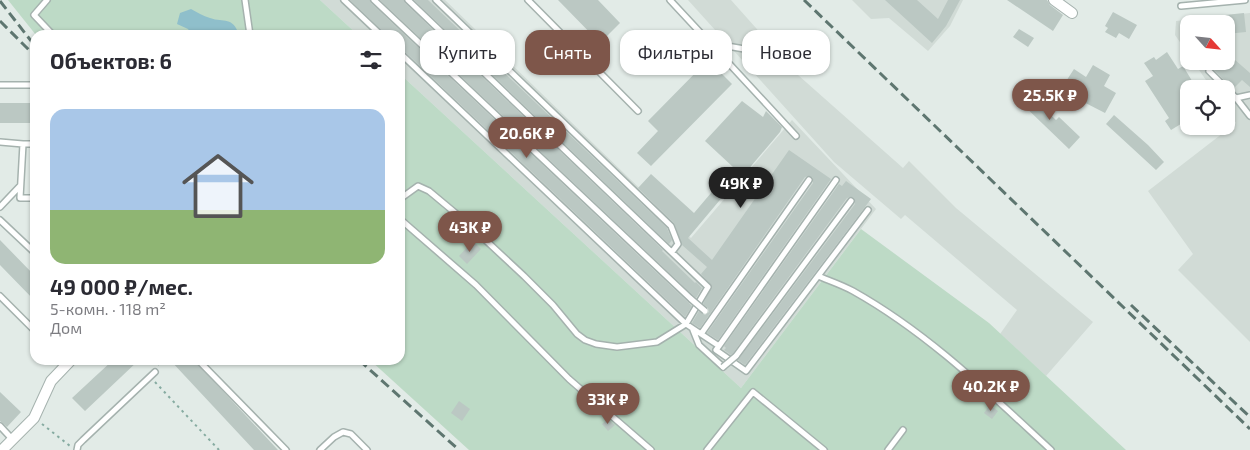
<!DOCTYPE html>
<html lang="ru">
<meta charset="utf-8">
<style>
body{margin:0;font-family:"Exo 2",sans-serif;background:#f2f2f3;color:#2b2b33;height:100vh;display:flex;flex-direction:column;font-size:19px;white-space:nowrap}
*{box-sizing:border-box;margin:0}
p{font-size:16px;color:#7c7c81}
.icon{flex:none;width:28px;height:28px;fill:none;stroke:currentColor;stroke-width:2;stroke-linecap:round;stroke-linejoin:round}
.map{position:relative;flex:1;overflow:hidden}
.panel{position:absolute;left:30px;top:30px;width:375px;height:335px;display:flex;flex-direction:column;background:#fff;border-radius:15px;box-shadow:0 1px 4px #0004}
.panel>*{flex:none}
.top-card{position:absolute;left:420px;top:30px;width:475px;height:45px;display:flex;gap:10px}
.needle{width:32px;rotate:117deg}
.fabs{position:absolute;left:1180px;top:15px;display:grid;gap:10px}
.fabs a{display:grid;place-items:center;width:55px;height:55px;border-radius:10px;background:#fff;box-shadow:0 1px 4px #0004;font-size:25px}
.price{position:absolute;translate:-50% -42px;padding:0 11px;border-radius:18px;background:#7e564a;color:#fff;font-size:16px;line-height:32px;filter:drop-shadow(0 1px 2px #0008)}
.price::after{content:'';position:absolute;left:50%;top:30px;width:15px;height:11px;margin-left:-8px;background:inherit;clip-path:polygon(0 0,100% 0,50% 100%)}
.price.selected{background:#222;color:#fff}
ul{padding:0;list-style:none}
li{display:grid;align-content:center;gap:10px;height:265px;padding:0 20px}
li+li{border-top:1px solid #e1e1e2}
li span{display:grid;place-items:center;height:155px;border-radius:15px;color:#555}
li>.icon{margin-inline-start:auto}
span .icon{width:90px;height:90px;fill:#fffc;stroke-width:1}
li b{font-size:21px}
h2{display:flex;justify-content:space-between;align-items:center;height:60px;padding:0 20px;font-size:21px}
.chip{padding:0 18px;border-radius:15px;background:#fff;box-shadow:0 1px 4px #0004;font-size:18px;line-height:45px}
.chip.selected{background:#7e564a;color:#fff}
.map>svg:first-child{display:block}
</style>
<div class="map">
<svg width="1250" height="450" viewBox="0 0 1250 450">
<rect width="100%" height="100%" fill="#e2ebe7"/>
<path fill="#d1dbd6" d="M320 0H445L691 238 792 120 876 209 741 388 400 74V35H358Z
M688 0H731L798 75 903 168 909 161 956 208 1093 322 1046 376 1000 334 1017 310 905 215 901 219 834 162Z
M852 0H963L950 26 928 51 889 18 871 19Z
M1250 13V342L1178 270 1193 254 1148 191 1236 123 1226 109V89H1212L1193 61H1226V24H1189V55L1175 35 1176 21Z"/>
<path fill="#bddac6" d="M8 0H320L358 35H36Z
M400 74 741 388 861 229 989 323 1126 450H469L370 360H400Z"/>
<path fill="#8fbfcb" d="M191 9C197 12 203 16 210 18 224 23 233 16 239 35H192L188 29 177 24 180 13Z"/>
<path fill="#bbc8c3" d="M350 0H370L371 3 692 306 685 317 400 47V35H387Z
M380 0H404L405 3 663 250 662 251 695 283 696 282 702 288 696 298Z
M414 0H428L599 163 667 228 672 240 669 244Z
M558 0H598L620 23 600 43Z
M885 0H917L938 19 948 0H960L946 26 932 43Z
M1007 0H1047L1050 5 1063 15 1053 31Z
M1113 12 1137 25 1129 39 1119 33 1116 38 1105 32 1108 28 1105 26Z
M1244 13 1246 32 1226 34V24H1197V18Z
M1019 29 1034 38 1028 47 1013 37Z
M1167 52 1178 69 1183 66 1197 89H1189V119L1171 130 1165 121 1169 118 1145 81 1153 76 1144 63 1154 57 1156 60Z
M1226 52 1250 73V87L1242 80 1233 89 1212 68 1207 67 1199 61H1226Z
M708 60 732 84 651 166 637 153 658 131 648 121Z
M1093 65 1110 75 1104 86 1116 93 1105 113 1068 94 1066 97 1059 92 1074 69 1086 77Z
M1026 91 1056 120 1059 117 1080 137 1069 149 1018 100Z
M742 101 763 117 766 111 782 127 780 132 741 178 740 176 688 238 712 260 789 150 831 179 718 340 707 333 813 183V178L809 176 805 177 700 328 692 323 699 311 705 315 709 312 708 308 703 304 712 286 701 274 707 267 682 245 674 223 638 188 651 174 694 213 733 167 705 141Z
M0 103H35V123H0Z
M1114 115 1148 145 1164 162 1156 170 1106 124Z
M846 181 871 199 745 365 738 360 855 204 854 198 851 197 847 198 733 353 731 355 724 350 726 348 724 346 839 184 842 186Z
M0 240 35 276V301L0 265Z
M473 241 481 249 467 264 459 256Z
M113 360H139L85 411 72 398Z
M170 360H194L278 450H254Z
M0 392 21 412 7 427 0 421Z
M459 401 470 409 462 421 451 413Z
M990 405 998 411 992 419 984 413Z
M608 419 615 425 608 431 602 424Z"/>
<g fill="none" stroke-linecap="round" stroke-linejoin="round">
<g stroke="#a5b2ae" stroke-width="8">
<path id="lane" d="M47 0 34 15 53 35
M245 0 250 35
M344 0 381 35
M374 0 691 299
M436 0 671 226 678 244 672 252
M528 0 638 111
M670 0 710 43 750 50
M1181 6 1245 0
M710 43 796 136
M400 53 686 324 719 346 716 350 746 371 868 210
M1209 71 1236 98
M0 85H35
M1250 95 1236 98 1250 116
M0 142 23 144 20 198H35
M23 144H35
M400 199 418 186 429 191 465 221 524 276 553 305 577 334 585 340 596 344 617 347 657 342 686 324 708 287 408 0
M0 207 20 186
M400 219 476 285 569 379 651 450
M0 220 35 253
M818 276C830 281 842 285 853 291 928 333 988 392 1051 450
M0 296 35 331
M693 330 699 345 723 367
M701 334 809 180
M719 346 836 180
M736 356 851 201
M198 360 286 450
M0 426 13 440
M77 450 78 445 83 440 155 372
M320 450 334 437 343 432 351 434 367 450
M707 450 753 392 824 450
M888 450 903 430"/>
</g>
<g stroke="#a5b2ae" stroke-width="12">
<path id="street" d="M1054 0 1072 13
M2 450 34 418 51 381 71 360"/>
</g>
<path stroke="#86aba1" stroke-width="2" stroke-dasharray="2.5 4" stroke-linecap="butt" d="M158 365 161 360
M155 382 219 450
M42 424 70 446"/>
<use href="#lane" stroke="#fff" stroke-width="5"/>
<use href="#street" stroke="#fff" stroke-width="10"/>
<path stroke="#5e7670" stroke-width="3" stroke-dasharray="10 5" stroke-linecap="butt" d="M804 0 1250 429
M0 1 35 46
M0 21 35 56
M1131 305 1250 417
M359 360 459 450"/>
<g stroke="#a5b2ae" stroke-width="8" stroke-linecap="butt">
<path id="lane-bridge" d="M691 299 705 311
M723 367 736 356"/>
</g>
<use href="#lane-bridge" stroke="#fff" stroke-width="5"/>
</g>
</svg>
<div class="fabs">
<a><svg class="needle" viewBox="-14 -14 28 28"><path d="M0-13l5 13h-10z" fill="#e53935"/><path d="M0 13l5-13h-10z" fill="#7c7c81"/></svg></a>
<a><svg class="icon" aria-label="locate" viewBox="0 0 24 24"><circle cx="12" cy="12" r="6"/><path d="M12 2v4M12 18v4M2 12h4M18 12h4"/></svg></a>
</div>
<b class="price" style="left:1050px;top:121px">25.5K ₽</b>
<b class="price" style="left:527px;top:159px">20.6K ₽</b>
<b class="price selected" style="left:741px;top:209px">49K ₽</b>
<b class="price" style="left:470px;top:253px">43K ₽</b>
<b class="price" style="left:991px;top:412px">40.2K ₽</b>
<b class="price" style="left:608px;top:425px">33K ₽</b>
<div class="top-card">
<a class="chip">Купить</a>
<a class="chip selected">Снять</a>
<a class="chip">Фильтры</a>
<a class="chip">Новое</a>
</div>
<section class="panel">
<h2>Объектов: 6<svg class="icon" aria-label="filters" viewBox="0 0 24 24"><path d="M4 7h16M4 17h16"/><circle cx="9" cy="7" r="2"/><circle cx="15" cy="17" r="2"/></svg></h2>
<ul>
<li><span style="background:linear-gradient(#a9c7e8 65%,#8fb573 0)"><svg class="icon" aria-label="home" viewBox="0 0 24 24"><path d="M3 11l9-7 9 7M6 9v11h12V9"/></svg></span><div><b>49 000 ₽/мес.</b><p>5-комн. · 118 m²</p><p>Дом</p></div></li>
</ul>
</section>
</div>
